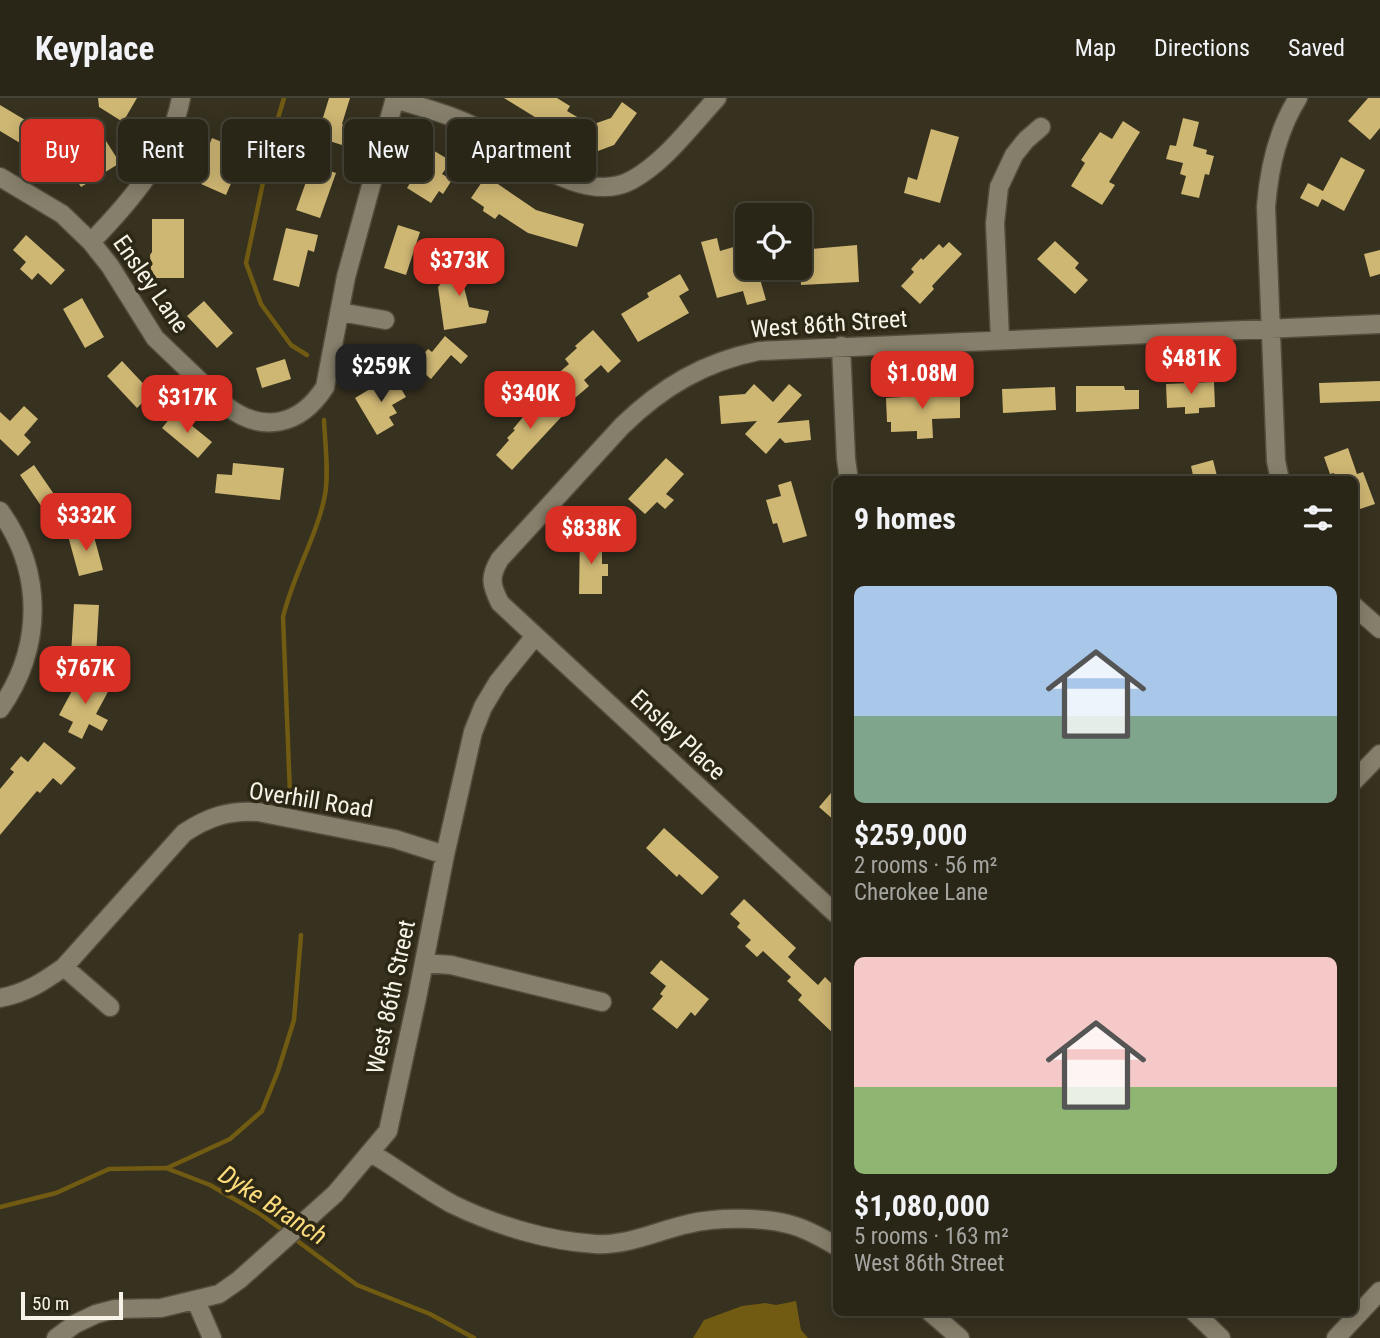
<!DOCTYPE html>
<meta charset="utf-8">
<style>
body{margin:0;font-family:"Roboto Condensed",sans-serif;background:#312d20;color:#f1f3f6;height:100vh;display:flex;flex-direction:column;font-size:26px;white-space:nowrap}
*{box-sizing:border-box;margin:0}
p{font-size:23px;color:#a5a5a1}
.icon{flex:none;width:38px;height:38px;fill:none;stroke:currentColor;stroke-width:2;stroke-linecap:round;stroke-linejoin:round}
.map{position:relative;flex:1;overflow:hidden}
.side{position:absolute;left:833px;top:378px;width:525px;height:840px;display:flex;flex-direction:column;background:#292517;border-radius:10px;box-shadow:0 4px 18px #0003,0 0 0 2px #454236}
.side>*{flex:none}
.top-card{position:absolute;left:21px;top:21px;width:665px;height:63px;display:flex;gap:14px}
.controls{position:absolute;left:735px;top:105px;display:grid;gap:14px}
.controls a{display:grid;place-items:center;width:77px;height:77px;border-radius:10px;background:#292517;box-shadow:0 4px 18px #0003,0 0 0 2px #454236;font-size:35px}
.scale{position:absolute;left:21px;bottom:18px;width:102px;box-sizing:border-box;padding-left:7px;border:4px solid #f7f3e8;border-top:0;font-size:19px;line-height:24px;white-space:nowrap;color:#f7f3e8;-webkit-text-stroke:5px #2d2715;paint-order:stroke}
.price{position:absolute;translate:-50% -60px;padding:0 16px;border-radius:14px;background:#d93025;color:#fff;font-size:23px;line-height:46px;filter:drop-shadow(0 2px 4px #0008)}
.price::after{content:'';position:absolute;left:50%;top:42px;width:21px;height:16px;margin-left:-10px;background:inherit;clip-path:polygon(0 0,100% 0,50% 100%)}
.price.on{background:#222;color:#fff}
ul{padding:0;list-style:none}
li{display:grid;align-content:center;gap:14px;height:371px;padding:0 21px}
li span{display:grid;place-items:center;height:217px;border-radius:10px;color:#555}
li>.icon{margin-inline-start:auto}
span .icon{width:126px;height:126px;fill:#fffc;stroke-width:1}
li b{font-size:30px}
h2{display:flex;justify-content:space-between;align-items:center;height:84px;padding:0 21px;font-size:30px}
.pill{padding:0 24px;border-radius:10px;background:#292517;box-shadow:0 4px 18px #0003,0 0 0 2px #454236;font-size:24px;line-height:63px}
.pill.on{background:#d93025;color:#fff}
header{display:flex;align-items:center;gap:42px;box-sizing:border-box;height:98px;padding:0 35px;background:#292517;border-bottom:2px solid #454236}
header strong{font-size:33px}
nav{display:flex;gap:38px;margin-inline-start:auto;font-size:24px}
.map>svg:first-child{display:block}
</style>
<header>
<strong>Keyplace</strong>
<nav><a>Map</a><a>Directions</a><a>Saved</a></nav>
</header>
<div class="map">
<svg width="1380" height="1240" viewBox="0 0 1380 1240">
<rect width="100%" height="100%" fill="#37311f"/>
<path fill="#715b12" d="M796 1203 801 1232 808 1240H693L704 1222 742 1208 765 1205 776 1207Z"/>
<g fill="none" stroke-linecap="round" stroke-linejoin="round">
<path stroke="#715b12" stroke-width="4.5" d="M284 0 273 37 246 165 261 206 291 247 307 257
M290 696 283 519C293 477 317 438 325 397 329 373 325 346 324 322
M167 1070 230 1041 262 1013 278 973 294 922 301 837
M0 1109 56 1095 109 1071 166 1070 210 1087 260 1116 285 1134
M292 1139 357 1187 430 1216 474 1240"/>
</g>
<path fill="#ceb673" d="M98 0H137L123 24 99 9Z
M329 0H350L342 26 347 30 342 47 317 39Z
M504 0H557L570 8 567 13 591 27 611 20 622 4 637 15 614 47 598 53 557 29 556 32Z
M1368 0H1380V30L1370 42 1348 23Z
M0 7 62 44 50 63 0 33Z
M1183 20 1199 24 1193 48 1207 52 1206 56 1214 58 1209 77 1205 76 1199 100 1181 96 1186 78 1180 76 1183 65 1166 61 1170 47 1176 48Z
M1123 23 1140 34 1109 84 1115 87 1102 107 1071 88 1085 65 1081 62 1100 34 1112 41Z
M228 30 247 38 237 60 241 62 226 97 201 86 205 78 198 75 212 40 222 44Z
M931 31 959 39 940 105 904 95 908 79 917 82Z
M106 43 120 65 81 89 67 67Z
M431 51 451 63 442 76 452 82 443 96 439 93 431 105 407 90Z
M1341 59 1365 72 1344 113 1322 101 1318 109 1300 100 1308 85 1323 93Z
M312 67 336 75 320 120 296 112Z
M486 78 536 112 584 126 577 149 528 135 499 116 495 121 483 113 484 109 471 100Z
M152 121H184V180H156L151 172 150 157 152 154Z
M398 127 420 134 406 177 384 170Z
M286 130 318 137 314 154 308 152 299 189 273 182Z
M26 137 65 172 51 187 38 175 32 182 20 171 26 164 13 152Z
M717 140 720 153 747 145V170H757L766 202 747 207 743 193 717 200 701 144Z
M1055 143 1079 165 1075 170 1088 182 1075 196 1037 161Z
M949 144 962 156 932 188 934 191 920 206 901 188 914 174 911 171 921 160 923 162 939 146 943 150Z
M857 147 859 184 801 187 800 152Z
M1380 152V176L1370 179 1364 156Z
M463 157 479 169 464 189 469 209 489 213 486 225 444 232 438 189Z
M680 176 689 192 679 198 689 215 638 244 621 216 649 199 647 195Z
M82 200 104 239 85 250 63 211Z
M204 203 233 235 217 250 187 218Z
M593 232 621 263 608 275 601 267 584 282 589 288 575 300 555 278 569 266 565 261 577 250 575 248Z
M445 238 468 258 461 266 451 257 431 281 414 267 428 251 432 254Z
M285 261 291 281 262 290 256 270Z
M122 263 152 295 137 310 107 278Z
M393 277 406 299 392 307 397 315 389 319 394 327 377 337 355 300Z
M1380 283V303L1320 305 1319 285Z
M1214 284 1215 309 1199 310V315L1185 316V309L1167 310 1166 286Z
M754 286 773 304 789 286 802 297 777 325 809 322 811 342 785 345 780 340 766 356 745 336 757 323 721 326 719 298 745 296Z
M934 286V297L960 296V320L932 321 933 340 917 341V333L891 334V324H887L886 300 921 298V287Z
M1076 288H1124L1125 292H1139V311L1076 314Z
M1055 289 1056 312 1003 315 1002 291Z
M542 296 564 316 512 372 496 357 509 342 507 340 515 332 513 331Z
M24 308 38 321 24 337 31 344 18 358 0 341V314L10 323Z
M175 314 212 344 198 360 162 330Z
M1348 350 1357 376 1363 374 1375 406 1354 413V382H1336L1334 375 1330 376 1324 359Z
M666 360 684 376 666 396 674 402 665 411 657 404 645 416 628 401Z
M1213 362 1218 382H1194L1191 368Z
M233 365 284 370 280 402 215 395 217 376 232 377Z
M34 367 62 408 48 418 20 377Z
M791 383 807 438 783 445 777 425 773 426 766 402 781 398 778 387Z
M92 431 103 472 79 478 68 438Z
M580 435 597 436V450H602V466H608V478H602V496H579Z
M74 506 99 507 96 558 71 557Z
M81 576 110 590 96 616 108 622 102 633 89 626 82 641 68 634 73 624 59 617Z
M44 644 76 670 61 687 53 680 40 695 37 693 0 737V691L14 674 10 671 21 658 28 664Z
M836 689V724L819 709Z
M664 730 719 779 702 797 679 776 677 779 646 750Z
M744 801 796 850 788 859 818 887 825 879 836 890V938L798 902 802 897 787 883 791 879 763 853 757 859 745 848 751 842 737 829 740 825 730 816Z
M661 862 709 901 695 918 691 914 677 931 652 911 663 898 660 896 666 888 650 875Z"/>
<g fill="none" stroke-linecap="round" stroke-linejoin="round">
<g stroke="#534d3e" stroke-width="21">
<path id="minor" d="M395 1C420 9 447 15 471 27 516 48 580 110 632 82 666 63 691 28 717 0
M0 79 62 116 91 144 110 168 155 240 225 307C262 336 300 328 325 289L346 179 395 0
M91 144C131 103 170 58 181 0
M340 214 385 222
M1000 241 995 125 999 89 1014 57 1026 42 1041 29
M841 248 846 361 849 382
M1280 382 1276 363 1266 109C1269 70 1277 33 1298 0
M0 413C44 474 43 550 0 611
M1354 508 1380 531
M1354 683 1380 656
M836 816 500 505C491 487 489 479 500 461L622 328C662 289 704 264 759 253L1380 226
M424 865 451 867 602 904
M64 869 110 909
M0 900C26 895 43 884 64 869L184 735C208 719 229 712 258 714L395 741 445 757
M371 1055C398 1071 424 1091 452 1106 495 1127 547 1143 595 1146 628 1148 656 1133 688 1126 715 1119 761 1119 788 1126 805 1130 821 1139 836 1148
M196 1203 212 1240
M930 1214 960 1240
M1194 1214 1221 1240
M56 1240 75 1226 96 1216 115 1211 161 1210 219 1196 239 1182 335 1096 388 1033 417 900 445 757 473 634 483 609 498 584 535 538
M1336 1240 1380 1193"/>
</g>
<use href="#minor" stroke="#867f6b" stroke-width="18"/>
</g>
<g text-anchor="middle" stroke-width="7" stroke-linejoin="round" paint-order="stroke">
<g font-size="24" fill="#f7f3e8" stroke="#2d2715">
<text transform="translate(151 186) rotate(55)" y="8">Ensley Lane</text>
<text transform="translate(829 226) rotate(-4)" y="8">West 86th Street</text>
<text transform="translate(678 637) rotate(43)" y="8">Ensley Place</text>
<text transform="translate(311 702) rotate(9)" y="8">Overhill Road</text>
<text transform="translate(391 899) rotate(-78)" y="8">West 86th Street</text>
</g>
<g font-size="26" font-style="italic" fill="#fcdc7c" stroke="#2d2715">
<text transform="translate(273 1107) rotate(33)" y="9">Dyke Branch</text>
</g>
</g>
</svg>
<div class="controls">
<a><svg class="icon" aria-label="locate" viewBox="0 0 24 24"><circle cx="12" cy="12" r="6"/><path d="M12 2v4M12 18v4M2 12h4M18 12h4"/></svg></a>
</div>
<div class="scale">50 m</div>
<b class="price" style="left:459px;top:200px">$373K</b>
<b class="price" style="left:1191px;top:298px">$481K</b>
<b class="price on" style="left:381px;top:306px">$259K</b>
<b class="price" style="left:922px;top:313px">$1.08M</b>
<b class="price" style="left:530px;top:333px">$340K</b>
<b class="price" style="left:187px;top:337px">$317K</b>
<b class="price" style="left:86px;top:455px">$332K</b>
<b class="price" style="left:591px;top:468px">$838K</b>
<b class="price" style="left:85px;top:608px">$767K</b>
<div class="top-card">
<a class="pill on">Buy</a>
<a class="pill">Rent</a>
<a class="pill">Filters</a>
<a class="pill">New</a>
<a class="pill">Apartment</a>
</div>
<section class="side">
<h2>9 homes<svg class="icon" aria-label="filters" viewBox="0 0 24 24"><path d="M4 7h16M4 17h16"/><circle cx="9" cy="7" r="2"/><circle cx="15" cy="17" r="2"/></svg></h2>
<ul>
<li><span style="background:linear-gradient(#a9c7e8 60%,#7fa58c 0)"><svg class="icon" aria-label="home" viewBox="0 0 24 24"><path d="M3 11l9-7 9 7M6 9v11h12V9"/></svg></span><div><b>$259,000</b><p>2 rooms · 56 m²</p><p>Cherokee Lane</p></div></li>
<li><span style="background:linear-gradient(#f6c9c9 60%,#8fb573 0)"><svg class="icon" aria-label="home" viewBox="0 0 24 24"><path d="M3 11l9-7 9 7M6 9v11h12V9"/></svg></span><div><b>$1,080,000</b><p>5 rooms · 163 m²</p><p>West 86th Street</p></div></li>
</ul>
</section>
</div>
